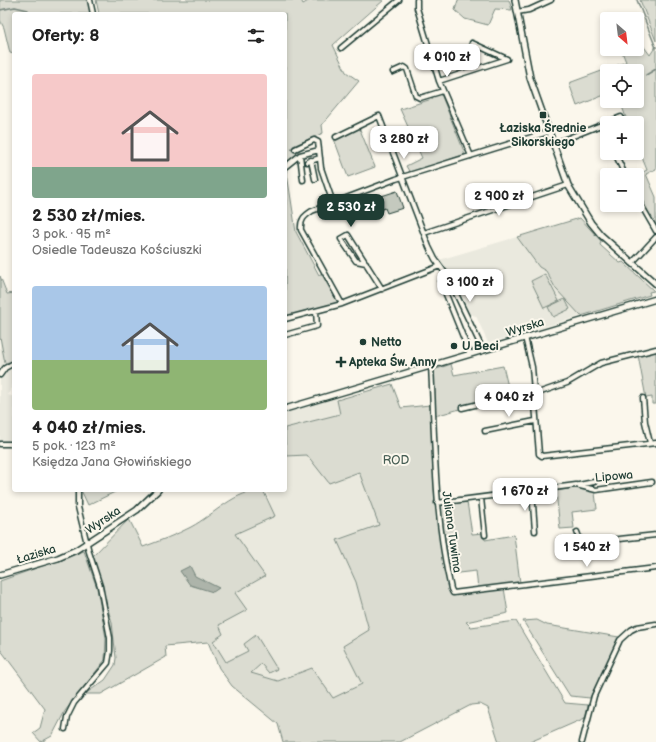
<!DOCTYPE html>
<html lang="pl">
<meta charset="utf-8">
<style>
body{margin:0;font-family:"Balsamiq Sans",sans-serif;background:#f2f2f2;color:#222;height:100vh;display:flex;flex-direction:column;font-size:15px;white-space:nowrap}
*{box-sizing:border-box;margin:0}
p{font-size:13px;color:#767676}
.icon{flex:none;width:22px;height:22px;fill:none;stroke:currentColor;stroke-width:2;stroke-linecap:round;stroke-linejoin:round}
.map{position:relative;flex:1;overflow:hidden}
.sheet{position:absolute;left:12px;top:12px;width:275px;height:480px;display:flex;flex-direction:column;background:#fff;border-radius:4px;box-shadow:0 2px 6px #0003}
.sheet>*{flex:none}
.needle{width:26px;rotate:152deg}
.tools{position:absolute;left:600px;top:12px;display:grid;gap:8px}
.tools a{display:grid;place-items:center;width:44px;height:44px;border-radius:4px;background:#fff;box-shadow:0 2px 6px #0003;font-size:20px}
.price{position:absolute;translate:-50% -34px;padding:0 9px;border-radius:8px;background:#fff;color:#222;font-size:13px;line-height:26px;filter:drop-shadow(0 1px 2px #0008)}
.price::after{content:'';position:absolute;left:50%;top:24px;width:12px;height:9px;margin-left:-6px;background:inherit;clip-path:polygon(0 0,100% 0,50% 100%)}
.price.selected{background:#1f3d34;color:#fff}
ul{padding:0;list-style:none}
li{display:grid;align-content:center;gap:8px;height:212px;padding:0 20px}
li span{display:grid;place-items:center;height:124px;border-radius:4px;color:#555}
li>.icon{margin-inline-start:auto}
span .icon{width:72px;height:72px;fill:#fffc;stroke-width:1}
li b{font-size:17px}
h2{display:flex;justify-content:space-between;align-items:center;height:48px;padding:0 20px;font-size:17px}
.map>svg:first-child{display:block}
</style>
<div class="map">
<svg width="656" height="742" viewBox="0 0 656 742">
<rect width="100%" height="100%" fill="#fbf7ec"/>
<filter id="ink" filterUnits="userSpaceOnUse"><feTurbulence type="fractalNoise" baseFrequency=".025" numOctaves="2"/><feDisplacementMap in="SourceGraphic" scale="8" xChannelSelector="R" yChannelSelector="G"/><feConvolveMatrix kernelMatrix="1 2 1 2 8 2 1 2 1" color-interpolation-filters="sRGB"/></filter>
<g filter="url(#ink)">
<path fill="#eae9de" d="M517 237 581 316 488 343 476 316 470 314 456 283 439 260Z
M0 337 5 363 14 361V382L8 395 14 397V446L0 447Z
M337 398 340 414 285 428V413Z
M307 455 359 472 379 525 337 540 356 582 369 630 362 683 333 699 312 668 278 681 250 673 261 663 277 669 248 651 226 662 212 641 223 634 219 625 235 593V534L274 516 266 490H285V456Z"/>
<path fill="#dbdcd1" stroke="#7d8c82" d="M0 0H88L92 14H14V54L10 53 4 28 0 20Z
M96 0H301L303 4 310 0H384L333 45 346 72 359 81 322 125 323 133 293 146 297 155 285 164V14H99Z
M458 0H509L512 10 495 9 488 25 465 19 455 10Z
M640 0H656V41Z
M637 37 650 55 656 46V169L646 174 656 197V227L637 190V175L647 170 637 145V123H628L620 101H637V71H607V94L577 106 569 83 626 62 621 49H637Z
M441 94 465 154 410 173 406 166 422 158 400 109 432 99 433 95Z
M359 127 375 167 348 177 334 139Z
M286 167 296 232 319 275 322 273 339 302 285 317Z
M580 218 601 241 600 245 620 263 623 262 654 291 649 292 650 295 581 316 556 289 546 271 539 267 517 237Z
M545 274 559 301 544 308 531 281Z
M0 276 7 294 14 293V361L5 363 0 337Z
M565 299 570 309 553 317 548 307Z
M656 350V404H652V397L646 398 638 355Z
M451 364 454 375 503 366 510 395 435 416 434 370Z
M392 384 401 408 430 405 435 504 450 593 504 588 508 613 466 622 471 627 516 621 565 703 588 705 585 718 530 742H499L488 708 480 704 471 705 400 742H283L278 724 232 686 219 668 208 642 165 646 166 657 101 694H85L105 680 115 665 116 658 112 622 91 558 129 519 143 547C159 541 176 535 191 527 215 514 235 490 263 490L275 516 235 534 265 576 235 593 247 610 219 625 223 634 213 641 226 662 248 651 244 644 256 635 277 669 269 673 261 664 251 673 278 681 312 668 333 698 362 684 343 646 369 630 356 582 337 540 379 525 359 472 329 483 307 455 286 456 285 428 340 414 337 400Z
M587 486 595 493 597 509 572 512 574 528 560 529 556 491Z
M81 490H119L88 505Z
M467 502 472 534 483 533 485 540 514 535 520 583 478 589 476 571 450 574 440 505Z
M84 551 97 588 106 638 105 660 65 711 52 736 41 742 33 733 40 728 45 709 0 649V581Z
M537 620 547 625 619 637 590 698 570 696 523 621Z"/>
<path fill="#adb4aa" stroke="#74847b" d="M190 566 195 576 219 588 213 592 190 585 180 571Z"/>
<g fill="none" stroke-linecap="round" stroke-linejoin="round">
<path stroke="#74847b" stroke-width="1.5" d="M637 0 656 48
M0 10 15 7 28 10
M646 75 656 69"/>
</g>
<path fill="#c4c9be" stroke="#1f3d34" d="M397 191 403 208 387 213 385 208 362 216 360 210 368 207 366 201Z"/>
<g fill="none" stroke-linecap="round" stroke-linejoin="round">
<g stroke="#1f3d34" stroke-width="7">
<path id="minor" d="M90 0 93 14
M417 0V8L439 81 471 156
M517 12 529 10 551 0
M341 48 399 0
M393 72 404 67 407 69 416 96 420 98 443 91
M439 81 507 59 472 43
M601 125 621 117
M336 137 379 116 429 247 435 259 448 277 483 350
M553 144 601 125 607 136
M295 149 314 140 318 142 319 150
M615 153 625 175
M300 155 303 180
M311 160 315 179
M307 162 320 158
M285 167 300 155 319 150 321 168 333 203
M637 198 656 231
M424 233 568 185
M366 263 356 261 341 239 348 235 382 289
M632 263 656 237
M440 266 342 304 301 230C300 220 304 216 312 211L396 179 548 132
M441 282 470 354
M285 319 342 304
M285 335 317 326 316 311
M525 337 532 367 539 454 542 456 656 443
M431 365C435 441 434 516 451 589L453 593 656 568
M0 375 5 368 14 363
M643 398 645 422 650 443
M462 408 521 394 538 393 567 383 601 363 656 349
M485 431 535 421
M0 444H14
M579 485 594 482
M532 491 535 531
M481 498 485 535
M437 503 576 485 596 490 652 482
M577 532 580 540 583 543 656 535
M65 729 67 717 74 703 108 663 110 651V638L100 586 89 552 78 507V490
M582 742 594 696 620 640 631 630 637 627 656 624"/>
</g>
<g stroke="#1f3d34" stroke-width="8">
<path id="tertiary" d="M515 0 530 78 568 185 591 223 601 235 656 284
M285 409 656 299
M0 575 58 558 76 550 137 510 158 490"/>
</g>
<use href="#minor" stroke="#fbf7ec" stroke-width="4"/>
<use href="#tertiary" stroke="#fbf7ec" stroke-width="5"/>
</g>
</g>
<g fill="#1f3d34" stroke="#fbf7ec" stroke-width="1.5">
<rect x="539" y="111" width="8" height="8" rx="2"/>
<circle cx="363" cy="342" r="4"/>
<circle cx="454" cy="346" r="4"/>
<path d="M339 356h4v4h4v4h-4v4h-4v-4h-4v-4h4z"/>
</g>
<g text-anchor="middle" stroke-width="4" stroke-linejoin="round" paint-order="stroke">
<g font-size="12" font-weight="bold" fill="#1f3d34" stroke="#fbf7ec" text-anchor="start">
<text x="543" y="132" text-anchor="middle">Łaziska Średnie<tspan x="543" dy="14">Sikorskiego</tspan></text>
<text x="371" y="346">Netto</text>
<text x="462" y="350">U Beci</text>
<text x="349" y="366">Apteka Św. Anny</text>
</g>
<g font-size="12" fill="#1f3d34" stroke="#fbf7ec">
<text transform="translate(525 327) rotate(-17)" y="4">Wyrska</text>
<text transform="translate(614 476) rotate(-5)" y="4">Lipowa</text>
<text transform="translate(103 520) rotate(-34)" y="4">Wyrska</text>
<text transform="translate(452 532) rotate(82)" y="4">Juliana Tuwima</text>
<text transform="translate(36 554) rotate(-17)" y="4">Łaziska</text>
</g>
<g font-size="12" fill="#455d53" stroke="#fbf7ec">
<text x="396" y="464">ROD</text>
</g>
</g>
</svg>
<div class="tools">
<a><svg class="needle" viewBox="-14 -14 28 28"><path d="M0-13l5 13h-10z" fill="#e53935"/><path d="M0 13l5-13h-10z" fill="#767676"/></svg></a>
<a><svg class="icon" aria-label="locate" viewBox="0 0 24 24"><circle cx="12" cy="12" r="6"/><path d="M12 2v4M12 18v4M2 12h4M18 12h4"/></svg></a>
<a>+</a>
<a>−</a>
</div>
<b class="price" style="left:447px;top:78px">4 010 zł</b>
<b class="price" style="left:404px;top:160px">3 280 zł</b>
<b class="price" style="left:499px;top:217px">2 900 zł</b>
<b class="price selected" style="left:351px;top:228px">2 530 zł</b>
<b class="price" style="left:470px;top:303px">3 100 zł</b>
<b class="price" style="left:509px;top:418px">4 040 zł</b>
<b class="price" style="left:525px;top:512px">1 670 zł</b>
<b class="price" style="left:587px;top:568px">1 540 zł</b>
<section class="sheet">
<h2>Oferty: 8<svg class="icon" aria-label="filters" viewBox="0 0 24 24"><path d="M4 7h16M4 17h16"/><circle cx="9" cy="7" r="2"/><circle cx="15" cy="17" r="2"/></svg></h2>
<ul>
<li><span style="background:linear-gradient(#f6c9c9 75%,#7fa58c 0)"><svg class="icon" aria-label="home" viewBox="0 0 24 24"><path d="M3 11l9-7 9 7M6 9v11h12V9"/></svg></span><div><b>2 530 zł/mies.</b><p>3 pok. · 95 m²</p><p>Osiedle Tadeusza Kościuszki</p></div></li>
<li><span style="background:linear-gradient(#a9c7e8 60%,#8fb573 0)"><svg class="icon" aria-label="home" viewBox="0 0 24 24"><path d="M3 11l9-7 9 7M6 9v11h12V9"/></svg></span><div><b>4 040 zł/mies.</b><p>5 pok. · 123 m²</p><p>Księdza Jana Głowińskiego</p></div></li>
</ul>
</section>
</div>
